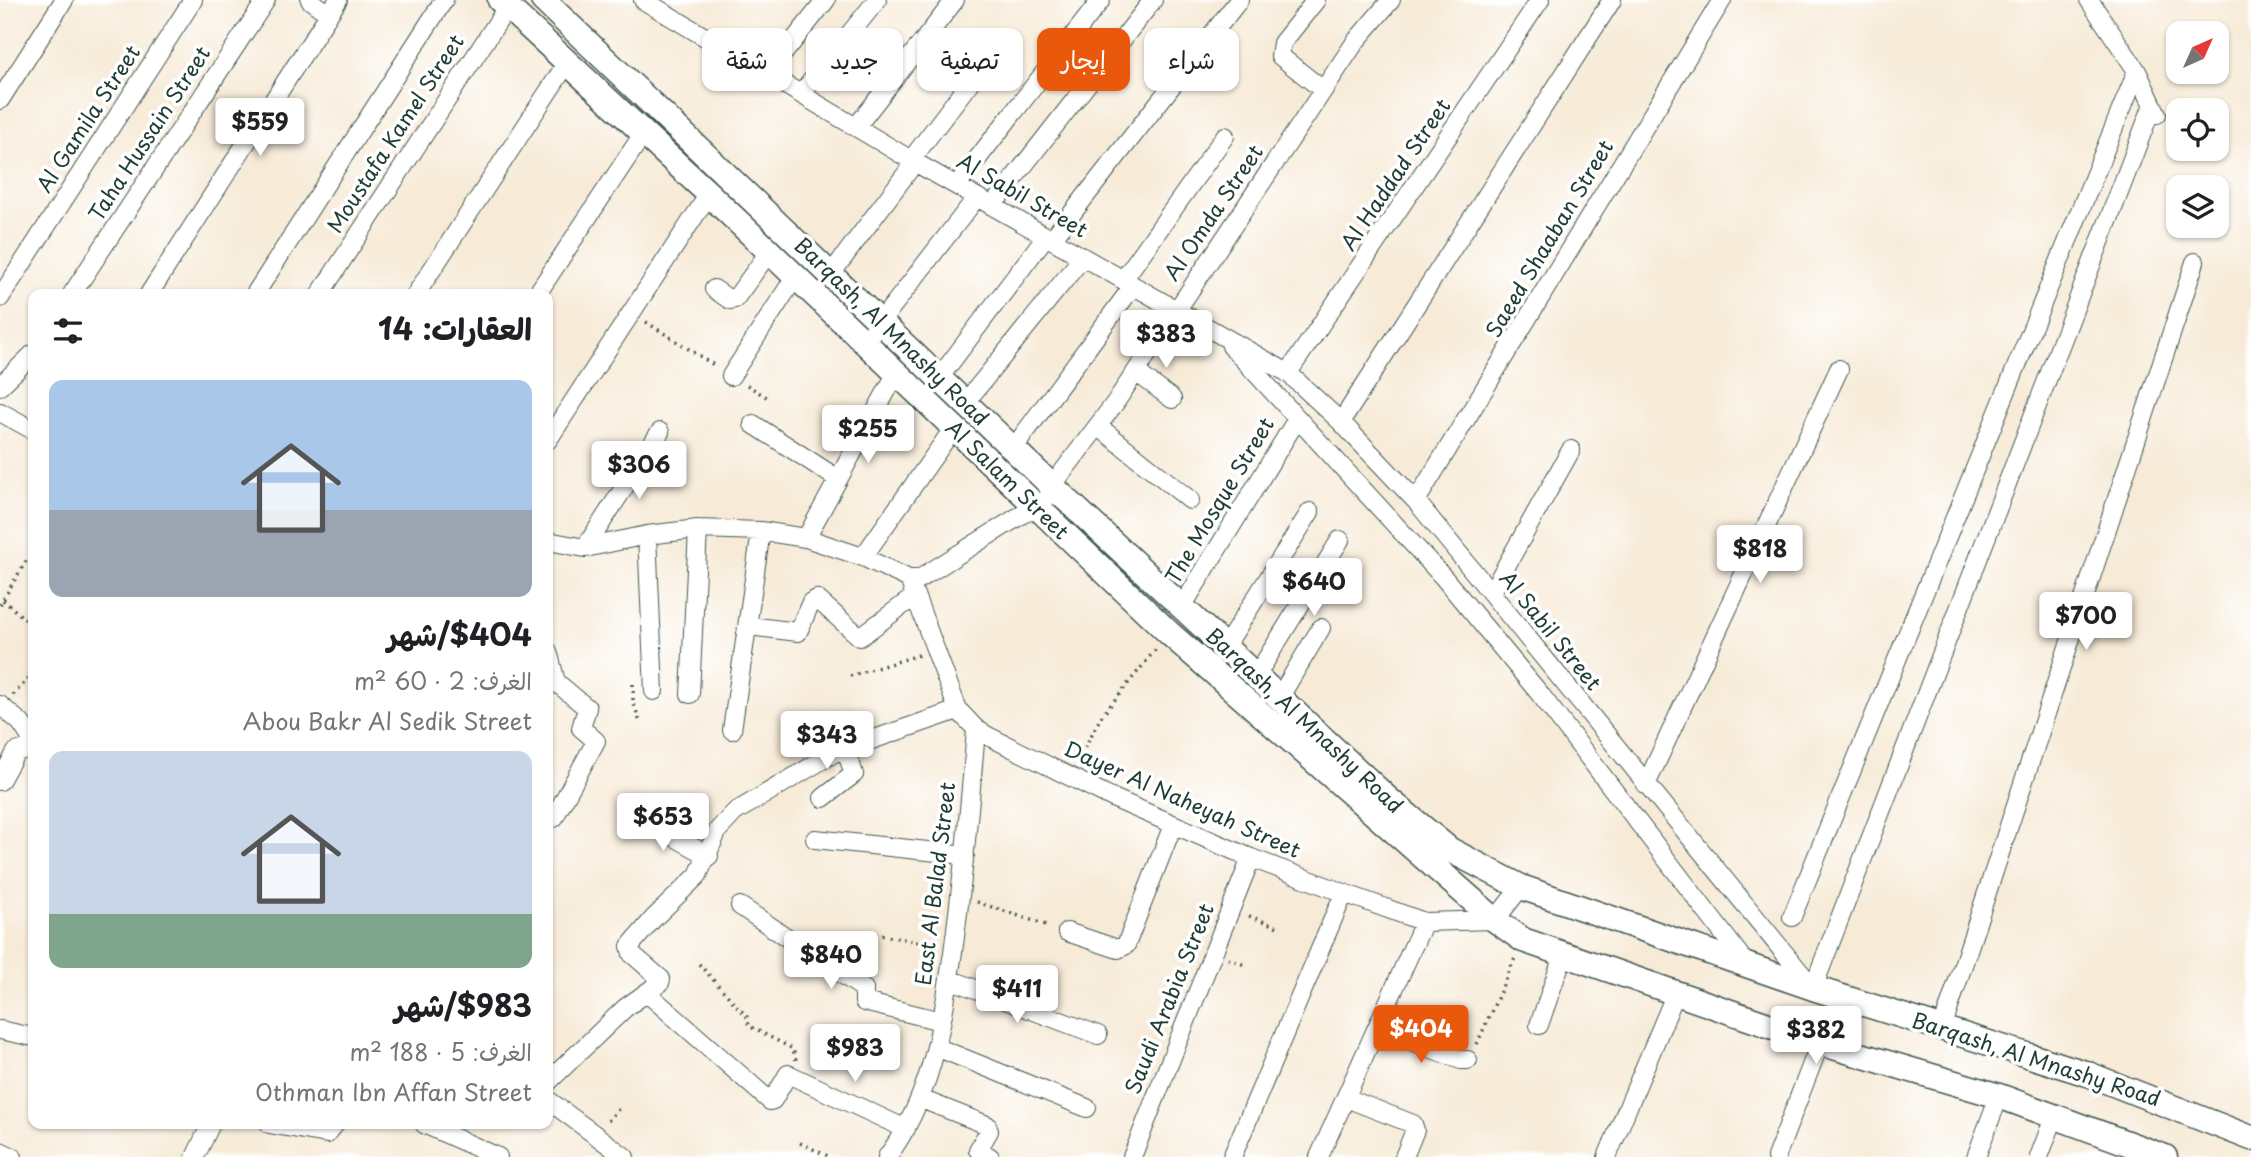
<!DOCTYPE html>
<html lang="ar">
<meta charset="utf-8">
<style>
body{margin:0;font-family:"Playpen Sans","Playpen Sans Arabic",sans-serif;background:#f6f6f6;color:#202124;direction:rtl;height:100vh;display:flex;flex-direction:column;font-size:26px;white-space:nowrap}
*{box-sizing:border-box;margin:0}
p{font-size:23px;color:#757577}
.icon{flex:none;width:38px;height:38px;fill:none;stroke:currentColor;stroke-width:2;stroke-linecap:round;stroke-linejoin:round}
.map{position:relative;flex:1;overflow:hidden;direction:ltr}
.panel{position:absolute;left:28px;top:289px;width:525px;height:840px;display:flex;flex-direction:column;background:#fff;border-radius:14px;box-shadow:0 2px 5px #0004;direction:rtl}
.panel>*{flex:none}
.hud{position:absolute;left:574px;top:28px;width:665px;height:63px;direction:rtl;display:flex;gap:14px}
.needle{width:46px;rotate:45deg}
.tools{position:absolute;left:2166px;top:21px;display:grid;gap:14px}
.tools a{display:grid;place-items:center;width:63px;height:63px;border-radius:14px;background:#fff;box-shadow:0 2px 5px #0004;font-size:35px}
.price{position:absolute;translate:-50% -60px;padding:0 16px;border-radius:7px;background:#fff;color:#222;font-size:23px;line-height:46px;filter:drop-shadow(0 2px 4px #0008)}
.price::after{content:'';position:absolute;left:50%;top:42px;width:21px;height:16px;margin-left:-10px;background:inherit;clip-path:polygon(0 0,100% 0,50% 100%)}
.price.on{background:#ea580c;color:#fff}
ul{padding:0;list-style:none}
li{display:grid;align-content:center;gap:14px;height:371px;padding:0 21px}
li span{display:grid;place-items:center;height:217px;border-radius:14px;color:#555}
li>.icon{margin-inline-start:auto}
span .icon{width:126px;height:126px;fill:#fffc;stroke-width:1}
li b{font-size:30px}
h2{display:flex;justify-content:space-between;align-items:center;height:84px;padding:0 21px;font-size:30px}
.tag{padding:0 24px;border-radius:14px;background:#fff;box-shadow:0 2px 5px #0004;font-size:24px;line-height:63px}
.tag.on{background:#ea580c;color:#fff}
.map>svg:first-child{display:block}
</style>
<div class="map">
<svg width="2251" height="1157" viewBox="0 0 2251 1157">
<rect width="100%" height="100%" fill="#fff"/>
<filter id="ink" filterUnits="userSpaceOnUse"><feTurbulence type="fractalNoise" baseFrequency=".0143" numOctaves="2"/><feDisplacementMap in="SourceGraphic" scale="14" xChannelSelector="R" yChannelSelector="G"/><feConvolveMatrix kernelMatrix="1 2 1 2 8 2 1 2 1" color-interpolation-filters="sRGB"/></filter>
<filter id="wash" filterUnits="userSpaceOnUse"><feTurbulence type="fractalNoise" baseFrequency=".00686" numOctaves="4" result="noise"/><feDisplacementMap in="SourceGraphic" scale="28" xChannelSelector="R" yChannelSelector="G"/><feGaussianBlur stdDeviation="1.57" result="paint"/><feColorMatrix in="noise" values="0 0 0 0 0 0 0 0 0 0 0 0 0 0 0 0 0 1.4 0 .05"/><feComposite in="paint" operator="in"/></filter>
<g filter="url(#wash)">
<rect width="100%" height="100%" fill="#f7ebd8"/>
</g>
<g filter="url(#ink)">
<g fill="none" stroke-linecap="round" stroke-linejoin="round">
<g stroke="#3f574d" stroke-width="20">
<path id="street" d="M310 0 329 14
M643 0 911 160 1288 373 1341 422 1416 501 1813 988 2152 107
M1316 0 1282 43 1280 56 1323 90
M2089 0 2137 71 2157 114
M767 74 826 0
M801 94 877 0
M0 100 64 0
M856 127 955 0
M911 160 995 49
M957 185 1101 0
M992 206 1153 0
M1052 239 1239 0
M831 274 915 162
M1123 280 1225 136
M714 289 730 300 735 299 769 252
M72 294 266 0
M149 294 338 0
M255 294 444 0
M320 294 512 0
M416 294 567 63
M537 294 643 134
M0 298 193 0
M864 343 977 197
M1231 346 1444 578 1540 694 1748 966
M1136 372 1172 399
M1288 373 1540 0
M731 376 795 277
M939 378 1046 236
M0 386 33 354
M965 403 1083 257
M0 412 33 430
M1341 422 1612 0
M753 424 838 479
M1098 426 1190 500
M548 440 709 194
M1013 449 1133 286
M1052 486 1115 403 1356 41 1391 0
M1416 501 1722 0
M647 535 654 691
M806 538 896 374
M548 541 585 548 647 535 698 529 761 531 806 538 863 557 909 579H919L1045 500
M585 548 660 432
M863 557 953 429
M909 579 958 710 976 729 988 736 1115 799 1251 858 1344 893 1424 922 1495 920 1521 887
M1491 593 1571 450
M1182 607 1297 419
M749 626 798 632 811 602 817 599 860 637 915 596
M1225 647 1310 512
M548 651 556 682 587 708 581 728 596 741 554 818
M1256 676 1340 540
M690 694 698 529
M1279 698 1321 628
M0 705 21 723 33 741
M732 730 761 531
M0 781 16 752 33 747
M1646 785 1839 369
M823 798 854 774 845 748
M643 813 667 833 709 856
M815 839 965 855
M740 906 864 989V1002L941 1021
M1792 917 2137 71
M1067 932 1118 949 1126 945 1173 825
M949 979 1098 1035
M647 993 770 1101 773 1100 788 1074 906 1129
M1539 1025 1563 956
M1377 1028 1461 1060H1468
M1942 1029 2195 262
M0 1030 33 1037
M936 1047 1087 1108
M548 1082 625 1008 660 983 661 979 632 954 630 946 653 919 698 875 718 830 735 812 834 753 958 710
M1346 1098 1413 1124 1415 1130 1404 1157
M921 1099 987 1125 989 1131 978 1150 990 1157
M548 1100 625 1157
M269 1124 327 1134 335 1124
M424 1124 498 1157
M0 1151 13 1157
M195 1157 211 1124
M887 1157C932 1097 942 1025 953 952 963 878 970 804 976 729
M1132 1157 1251 858
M1232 1157 1344 893
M1319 1157 1424 922
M1607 1157 1675 995
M1776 1157 1820 1043
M1976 1157 1999 1096
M2039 1157 2055 1115"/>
</g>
<g stroke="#3f574d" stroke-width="27">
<path id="secondary" d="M500 0 709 194 1169 633 1495 920 1523 940 1820 1043 1999 1096 2165 1157
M543 0 1052 486 1388 799 1450 850 1521 887 1813 988 2088 1074 2251 1138"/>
</g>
<path stroke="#3f574d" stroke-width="3.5" stroke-dasharray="2 5" stroke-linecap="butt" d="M646 322 717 367
M747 385 768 398
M3 600 33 626
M0 605 26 561
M850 676 919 655
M633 684V702L640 722
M13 695 33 674
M1078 760 1101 717 1156 649
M977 902 1049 926
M1249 916 1281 928
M875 934 937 945
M1228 959 1245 965
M699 964 747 1017 749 1026 793 1049 796 1060
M1477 1044 1515 958
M608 1121 620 1107
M800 1143 830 1157"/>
<use href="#street" stroke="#fff" stroke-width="18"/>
<use href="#secondary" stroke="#fff" stroke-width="24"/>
</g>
</g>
<g text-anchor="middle" stroke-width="7" stroke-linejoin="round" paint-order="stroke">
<g font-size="21" fill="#1f3d34" stroke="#fff">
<text transform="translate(89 119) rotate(-57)" y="7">Al Gamila Street</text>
<text transform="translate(150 134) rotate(-57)" y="7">Taha Hussain Street</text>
<text transform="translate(396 134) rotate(-57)" y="7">Moustafa Kamel Street</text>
<text transform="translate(1396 175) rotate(-56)" y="7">Al Haddad Street</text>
<text transform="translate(1022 196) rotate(30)" y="7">Al Sabil Street</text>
<text transform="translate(1214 213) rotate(-56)" y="7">Al Omda Street</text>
<text transform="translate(1550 239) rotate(-59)" y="7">Saeed Shaaban Street</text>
<text transform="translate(891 332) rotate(44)" y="7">Barqash, Al Mnashy Road</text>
<text transform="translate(1007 480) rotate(44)" y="7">Al Salam Street</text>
<text transform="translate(1220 501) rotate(-59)" y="7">The Mosque Street</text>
<text transform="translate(1550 631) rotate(51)" y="7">Al Sabil Street</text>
<text transform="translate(1304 721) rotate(43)" y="7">Barqash, Al Mnashy Road</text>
<text transform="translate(1182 800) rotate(24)" y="7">Dayer Al Naheyah Street</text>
<text transform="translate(936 884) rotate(-83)" y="7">East Al Balad Street</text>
<text transform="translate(1170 999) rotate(-68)" y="7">Saudi Arabia Street</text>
<text transform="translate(2036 1060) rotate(18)" y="7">Barqash, Al Mnashy Road</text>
</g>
</g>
</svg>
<div class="tools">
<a><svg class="needle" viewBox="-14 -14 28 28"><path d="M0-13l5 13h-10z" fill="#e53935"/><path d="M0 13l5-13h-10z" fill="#757577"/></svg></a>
<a><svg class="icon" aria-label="locate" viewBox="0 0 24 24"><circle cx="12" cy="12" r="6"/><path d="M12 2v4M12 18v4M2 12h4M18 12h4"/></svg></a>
<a><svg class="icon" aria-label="layers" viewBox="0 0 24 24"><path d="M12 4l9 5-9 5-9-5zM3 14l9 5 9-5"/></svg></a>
</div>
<b class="price" style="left:260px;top:158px">$559</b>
<b class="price" style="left:1166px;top:370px">$383</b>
<b class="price" style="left:868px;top:465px">$255</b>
<b class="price" style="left:639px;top:501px">$306</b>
<b class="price" style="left:1760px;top:585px">$818</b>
<b class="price" style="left:1314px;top:618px">$640</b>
<b class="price" style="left:2086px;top:652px">$700</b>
<b class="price" style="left:827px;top:771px">$343</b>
<b class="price" style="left:663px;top:853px">$653</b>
<b class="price" style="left:831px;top:991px">$840</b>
<b class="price" style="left:1017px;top:1025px">$411</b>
<b class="price on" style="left:1421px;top:1065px">$404</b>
<b class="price" style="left:1816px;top:1066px">$382</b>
<b class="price" style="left:855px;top:1084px">$983</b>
<div class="hud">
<a class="tag">شراء</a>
<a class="tag on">إيجار</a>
<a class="tag">تصفية</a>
<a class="tag">جديد</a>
<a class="tag">شقة</a>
</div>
<section class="panel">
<h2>العقارات: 14<svg class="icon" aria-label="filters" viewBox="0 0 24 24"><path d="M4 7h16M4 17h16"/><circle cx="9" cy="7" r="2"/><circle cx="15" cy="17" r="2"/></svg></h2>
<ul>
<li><span style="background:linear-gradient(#a9c7e8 60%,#9aa5b1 0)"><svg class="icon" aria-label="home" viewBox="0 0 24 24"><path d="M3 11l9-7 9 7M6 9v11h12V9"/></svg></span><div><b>$404/شهر</b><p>الغرف: 2 · 60 m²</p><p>Abou Bakr Al Sedik Street</p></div></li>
<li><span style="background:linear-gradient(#c9d6e8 75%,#7fa58c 0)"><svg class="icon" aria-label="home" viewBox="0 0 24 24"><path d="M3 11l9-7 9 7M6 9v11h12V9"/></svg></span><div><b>$983/شهر</b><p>الغرف: 5 · 188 m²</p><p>Othman Ibn Affan Street</p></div></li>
</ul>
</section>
</div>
